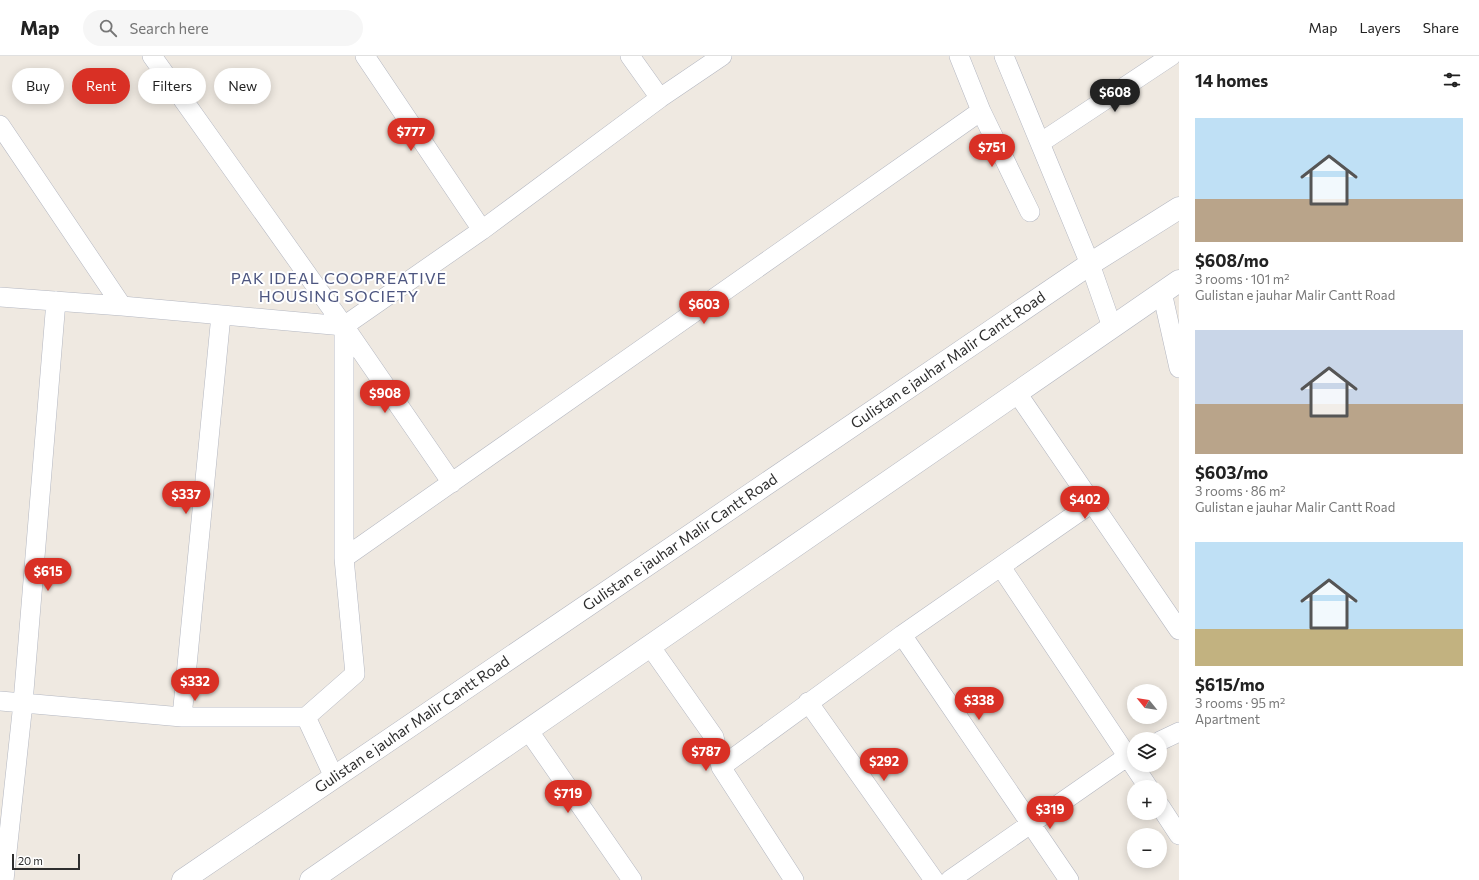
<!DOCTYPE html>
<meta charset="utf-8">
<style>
body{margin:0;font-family:Commissioner,sans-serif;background:#f6f6f6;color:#222;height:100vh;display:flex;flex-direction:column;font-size:15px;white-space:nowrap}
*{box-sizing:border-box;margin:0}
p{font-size:13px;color:#767676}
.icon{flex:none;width:22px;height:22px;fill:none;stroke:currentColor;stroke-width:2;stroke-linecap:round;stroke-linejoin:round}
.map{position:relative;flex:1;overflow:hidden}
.details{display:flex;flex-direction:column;background:#fff;width:300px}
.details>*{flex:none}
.guide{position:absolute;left:12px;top:12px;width:380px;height:36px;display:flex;gap:8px}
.needle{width:26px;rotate:300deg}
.controls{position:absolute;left:1127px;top:628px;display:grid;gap:8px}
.controls a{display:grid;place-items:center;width:40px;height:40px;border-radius:50%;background:#fff;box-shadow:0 2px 10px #0003;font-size:20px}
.scale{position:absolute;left:12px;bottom:10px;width:68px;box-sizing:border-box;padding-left:4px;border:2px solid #2e2e2e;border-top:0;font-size:11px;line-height:14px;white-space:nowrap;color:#2e2e2e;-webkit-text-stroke:3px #fff;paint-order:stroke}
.price{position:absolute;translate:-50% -34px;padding:0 9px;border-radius:14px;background:#d93025;color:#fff;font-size:13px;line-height:26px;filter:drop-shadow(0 1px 2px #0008)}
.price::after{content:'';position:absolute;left:50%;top:24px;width:12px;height:9px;margin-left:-6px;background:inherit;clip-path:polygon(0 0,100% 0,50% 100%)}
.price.active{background:#222;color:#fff}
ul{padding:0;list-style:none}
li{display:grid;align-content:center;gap:8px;height:212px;padding:0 16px}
li span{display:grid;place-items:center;height:124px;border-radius:0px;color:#555}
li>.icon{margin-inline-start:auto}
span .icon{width:72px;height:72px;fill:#fffc;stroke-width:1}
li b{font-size:17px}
h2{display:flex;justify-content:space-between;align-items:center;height:48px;padding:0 16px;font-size:17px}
.pill{padding:0 14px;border-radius:18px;background:#fff;box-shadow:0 2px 10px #0003;font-size:14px;line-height:36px}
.pill.active{background:#d93025;color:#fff}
header{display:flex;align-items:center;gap:24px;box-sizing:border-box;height:56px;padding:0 20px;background:#fff;border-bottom:1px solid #e0e0e0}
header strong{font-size:19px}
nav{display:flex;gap:22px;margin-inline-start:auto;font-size:14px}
.search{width:280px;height:36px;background:#f6f6f6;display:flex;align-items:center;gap:10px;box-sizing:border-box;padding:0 14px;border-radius:22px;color:#767676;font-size:15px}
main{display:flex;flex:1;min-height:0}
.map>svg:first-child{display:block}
</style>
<header>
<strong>Map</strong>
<div class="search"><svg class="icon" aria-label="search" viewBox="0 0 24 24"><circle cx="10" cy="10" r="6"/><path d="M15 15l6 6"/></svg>Search here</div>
<nav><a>Map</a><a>Layers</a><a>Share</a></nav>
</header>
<main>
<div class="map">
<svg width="1179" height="824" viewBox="0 0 1179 824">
<rect width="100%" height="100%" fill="#efe9e1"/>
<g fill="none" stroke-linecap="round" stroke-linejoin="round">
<g stroke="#b4b7c1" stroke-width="20">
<path id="street" d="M152 0 344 270V502L355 618 306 661
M365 0 482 174
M630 0 660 42
M1004 0 1090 208 1112 271
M981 55 1030 156
M0 69 122 250
M1040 87 1171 0
M1162 236 1179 312
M0 241 122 250 344 270 482 174 660 42 722 0
M344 270 452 427
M1017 337 1179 574
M344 502 981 55 959 0
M1001 511 1148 731
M902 579 1069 824
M650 590 714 681 721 711 794 824
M0 645 182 661H306L334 721
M808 646 934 824
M182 661 221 259
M528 674 632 824
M1160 685 1179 676
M721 711 902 579 1092 447
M1160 750 1179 779
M4 824 23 647 56 245
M950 824 1128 700 1134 697"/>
</g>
<g stroke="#b4b7c1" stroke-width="23">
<g id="secondary">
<path id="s1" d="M183 824 1090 208 1179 152"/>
<path d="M311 824 1179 225"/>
</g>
</g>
<use href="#street" stroke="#fff" stroke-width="19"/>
<use href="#secondary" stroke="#fff" stroke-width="22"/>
</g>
<g text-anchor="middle" stroke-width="4" stroke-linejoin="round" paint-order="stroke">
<g font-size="15" fill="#2e2e2e" stroke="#fff">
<text dy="5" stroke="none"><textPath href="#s1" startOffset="925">Gulistan e jauhar Malir Cantt Road</textPath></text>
<text dy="5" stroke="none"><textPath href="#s1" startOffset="601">Gulistan e jauhar Malir Cantt Road</textPath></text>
<text dy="5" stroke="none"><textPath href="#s1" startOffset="277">Gulistan e jauhar Malir Cantt Road</textPath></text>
</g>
<g font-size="16" letter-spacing="1" fill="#4d5680" stroke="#fff">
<text x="339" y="228">PAK IDEAL COOPREATIVE<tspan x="339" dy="18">HOUSING SOCIETY</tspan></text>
</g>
</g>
</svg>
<div class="controls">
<a><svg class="needle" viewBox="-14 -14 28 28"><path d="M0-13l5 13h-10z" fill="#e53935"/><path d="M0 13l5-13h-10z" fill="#767676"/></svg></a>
<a><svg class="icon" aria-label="layers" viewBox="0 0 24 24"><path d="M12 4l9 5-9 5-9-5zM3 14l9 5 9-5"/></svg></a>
<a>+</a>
<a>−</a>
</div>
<div class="scale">20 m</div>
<b class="price active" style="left:1115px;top:57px">$608</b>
<b class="price" style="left:411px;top:96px">$777</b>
<b class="price" style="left:992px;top:112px">$751</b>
<b class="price" style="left:704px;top:269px">$603</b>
<b class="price" style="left:385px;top:358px">$908</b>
<b class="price" style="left:186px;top:459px">$337</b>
<b class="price" style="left:1085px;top:464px">$402</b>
<b class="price" style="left:48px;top:536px">$615</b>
<b class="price" style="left:195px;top:646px">$332</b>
<b class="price" style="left:979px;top:665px">$338</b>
<b class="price" style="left:706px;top:716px">$787</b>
<b class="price" style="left:884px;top:726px">$292</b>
<b class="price" style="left:568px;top:758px">$719</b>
<b class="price" style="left:1050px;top:774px">$319</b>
<div class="guide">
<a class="pill">Buy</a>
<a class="pill active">Rent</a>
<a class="pill">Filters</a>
<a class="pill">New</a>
</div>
</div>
<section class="details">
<h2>14 homes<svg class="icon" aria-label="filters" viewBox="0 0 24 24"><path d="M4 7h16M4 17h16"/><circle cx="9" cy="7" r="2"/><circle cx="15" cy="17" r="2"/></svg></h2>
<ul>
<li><span style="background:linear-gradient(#bfe0f5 65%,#b9a48a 0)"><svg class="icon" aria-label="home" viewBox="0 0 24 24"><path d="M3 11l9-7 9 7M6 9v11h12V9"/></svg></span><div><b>$608/mo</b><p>3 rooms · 101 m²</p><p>Gulistan e jauhar Malir Cantt Road</p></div></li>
<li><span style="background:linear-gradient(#c9d6e8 60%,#b9a48a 0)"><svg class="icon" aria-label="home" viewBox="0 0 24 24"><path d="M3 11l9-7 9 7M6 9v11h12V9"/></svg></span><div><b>$603/mo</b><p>3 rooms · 86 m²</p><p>Gulistan e jauhar Malir Cantt Road</p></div></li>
<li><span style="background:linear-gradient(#bfe0f5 70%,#c2b280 0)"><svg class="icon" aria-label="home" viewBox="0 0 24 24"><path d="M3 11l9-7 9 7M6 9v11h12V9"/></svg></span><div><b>$615/mo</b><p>3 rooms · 95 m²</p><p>Apartment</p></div></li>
</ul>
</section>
</main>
